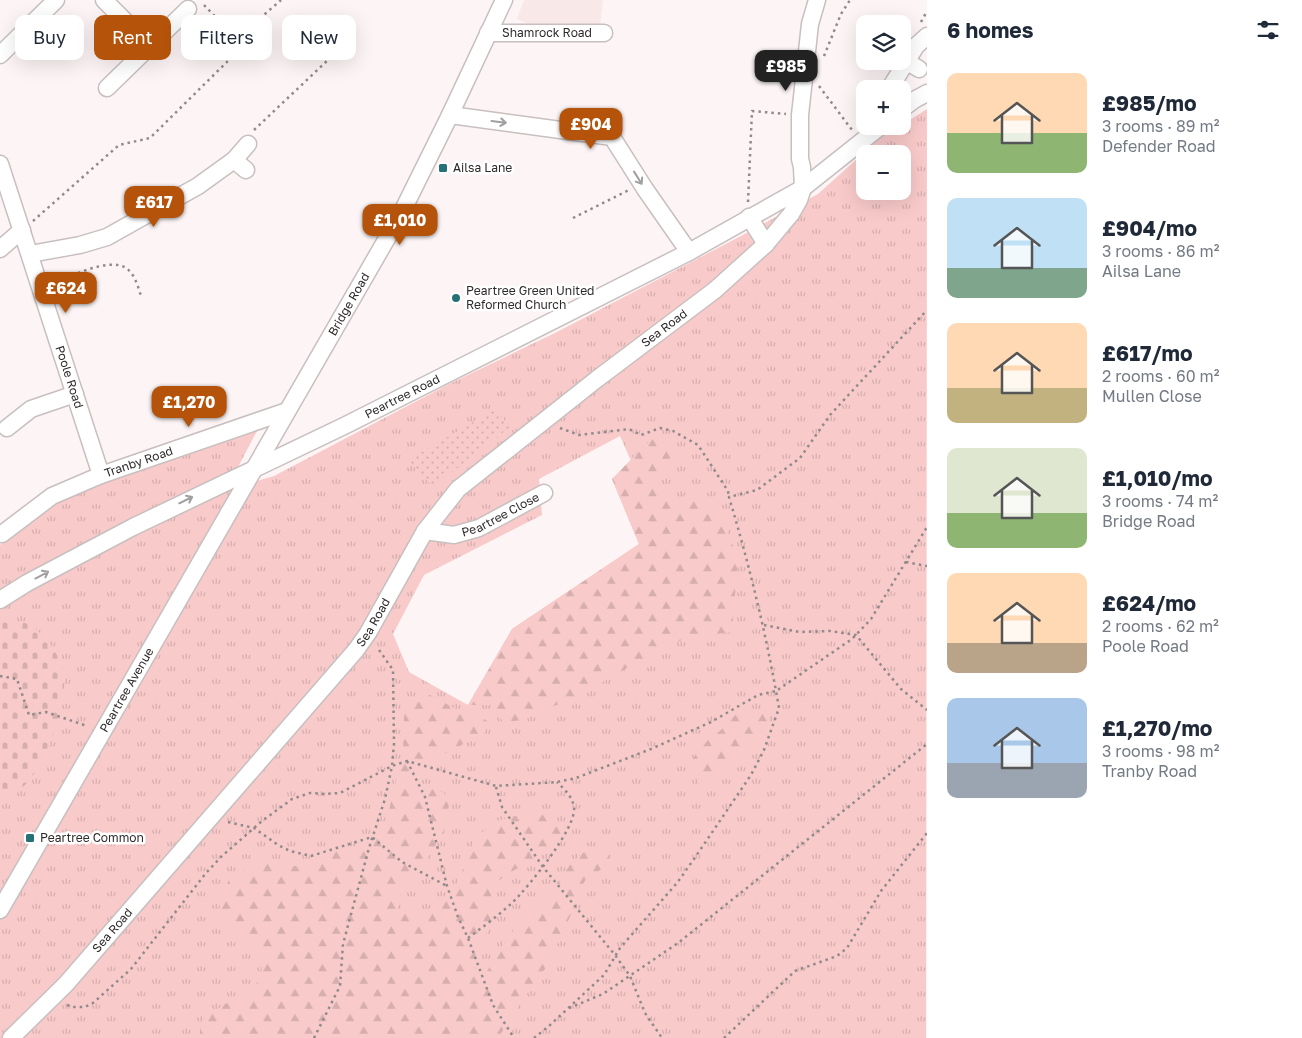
<!DOCTYPE html>
<meta charset="utf-8">
<style>
body{margin:0;font-family:"Golos Text",sans-serif;background:#f6f6f7;color:#1f2937;height:100vh;display:flex;flex-direction:column;font-size:19px;white-space:nowrap}
*{box-sizing:border-box;margin:0}
p{font-size:16px;color:#747a83}
.icon{flex:none;width:28px;height:28px;fill:none;stroke:currentColor;stroke-width:2;stroke-linecap:round;stroke-linejoin:round}
.map{position:relative;flex:1;overflow:hidden}
.details{display:flex;flex-direction:column;background:#fff;width:375px}
.details>*{flex:none}
.guide{position:absolute;left:15px;top:15px;width:475px;height:45px;display:flex;gap:10px}
.fabs{position:absolute;left:856px;top:15px;display:grid;gap:10px}
.fabs a{display:grid;place-items:center;width:55px;height:55px;border-radius:10px;background:#fff;box-shadow:0 5px 20px #0002;font-size:25px}
.price{position:absolute;translate:-50% -42px;padding:0 11px;border-radius:10px;background:#b45309;color:#fff;font-size:16px;line-height:32px;filter:drop-shadow(0 1px 2px #0008)}
.price::after{content:'';position:absolute;left:50%;top:30px;width:15px;height:11px;margin-left:-8px;background:inherit;clip-path:polygon(0 0,100% 0,50% 100%)}
.price.selected{background:#222;color:#fff}
ul{padding:0;list-style:none}
li{display:flex;align-items:center;gap:15px;height:125px;padding:0 20px}
li span{display:grid;place-items:center;flex:none;width:140px;height:100px;border-radius:10px;color:#555}
li>.icon{margin-inline-start:auto}
span .icon{width:60px;height:60px;fill:#fffc;stroke-width:1}
li b{font-size:21px}
h2{display:flex;justify-content:space-between;align-items:center;height:60px;padding:0 20px;font-size:21px}
.tag{padding:0 18px;border-radius:10px;background:#fff;box-shadow:0 5px 20px #0002;font-size:18px;line-height:45px}
.tag.selected{background:#b45309;color:#fff}
main{display:flex;flex:1;min-height:0}
.map>svg:first-child{display:block}
</style>
<main>
<div class="map">
<svg width="927" height="1038" viewBox="0 0 927 1038">
<defs>
<pattern id="grass-tufts" width="24" height="20" patternUnits="userSpaceOnUse" patternTransform="scale(1.25)"><rect width="24" height="20" fill="#f9caca"/><path d="M3 7l-1-3M5 7V3M7 7l1-3M15 17l-1-3M17 17v-4M19 17l1-3" fill="none" stroke="#d6aeae"/></pattern>
<pattern id="forest-firs" width="22" height="20" patternUnits="userSpaceOnUse" patternTransform="scale(1.25)"><rect width="22" height="20" fill="#f9caca"/><path d="M5 1l3.5 6h-7zM16 11l3.5 6h-7z" fill="#d6aeae"/></pattern>
<pattern id="cemetery-stones" width="16" height="16" patternUnits="userSpaceOnUse" patternTransform="scale(1.25)"><rect width="16" height="16" fill="#f9caca"/><path d="M2 7V4a2 2 0 0 1 4 0v3zM10 15v-3a2 2 0 0 1 4 0v3z" fill="#d6aeae"/></pattern>
<pattern id="park-dots" width="8" height="8" patternUnits="userSpaceOnUse" patternTransform="scale(1.25)"><rect width="8" height="8" fill="#f9caca"/><path d="M2 2h.1M6 6h.1" fill="none" stroke="#d6aeae" stroke-width="1.8" stroke-linecap="round"/></pattern>
</defs>
<rect width="100%" height="100%" fill="#fdf5f5"/>
<path fill="#f9e8e8" d="M524 0H603L600 26 538 28 517 19Z"/>
<path fill="url(#grass-tufts)" fill-rule="evenodd" d="M927 109 926 1038H0V610L8 604 0 591V545L64 498 146 466 258 429 226 490 274 476 451 383 555 333 739 237 818 194 879 139 899 126H902L903 124ZM865 154H902V191H865ZM620 436 631 461 612 479 639 544 512 629 468 705 409 672 393 634 424 575 542 515 539 479Z"/>
<path fill="url(#forest-firs)" d="M656 437 667 438 673 450 666 466 658 477 662 490 672 498 689 494 713 507 726 527 734 549 737 570 732 632 686 638 637 662 587 691 524 720 503 722 493 705H468L512 629 639 544 612 479 644 446Z
M430 695 458 710 478 713 490 724 483 734 426 763 416 770 412 783C423 788 434 788 444 793L449 805 444 833 425 861 407 880 401 895 397 912 418 915 434 910 450 894 460 878 467 855 478 836 496 821 515 816 549 815 563 824 559 841 527 867 516 869 498 881 491 895 493 924 479 943 473 965 477 971 486 973 503 945 513 931 543 902 570 865 582 853 597 848 609 853 608 865 586 879 576 896 573 910 547 966 526 995 498 1038H200V1027L204 1018 230 1001 241 1000 254 989 262 972 259 954 221 920 219 899 229 880 247 869 267 864 308 867 328 854 361 845 383 836 403 751 404 716 409 701 420 696Z
M749 711 768 712 770 725 756 744 721 773 700 786 689 763 708 740 720 731 737 713Z"/>
<path fill="url(#cemetery-stones)" d="M0 618C9 621 26 621 33 627 46 637 63 659 64 675 67 705 44 773 19 790 14 793 6 793 0 794Z"/>
<path fill="url(#park-dots)" d="M495 409 510 427 433 487 408 460Z"/>
<g fill="none" stroke-linecap="round" stroke-linejoin="round">
<g stroke="#c8bfbf" stroke-width="19">
<g id="minor">
<path d="M104 0 149 45"/>
<path id="s1" d="M488 33H604"/>
<path d="M0 55 56 0"/>
<path d="M906 61 919 69"/>
<path d="M107 88 188 9"/>
<path d="M890 88 916 46 927 36"/>
<path d="M902 109 914 100 927 93"/>
<path d="M450 115 612 137 645 189 689 252"/>
<path d="M234 160 246 170"/>
<path id="s2" d="M0 164 101 475"/>
<path d="M749 217 766 244"/>
<path d="M0 249 22 230"/>
<path d="M30 254 80 245 107 237 198 186 234 160 248 144"/>
<path d="M7 428 31 409 75 394"/>
<path id="s3" d="M425 531 454 535 479 528 544 493"/>
<path id="s4" d="M2 534 52 496 101 475 287 411"/>
<path id="s5" d="M0 600 27 583 133 527 344 426 689 252 803 188 881 126"/>
<path id="s6" d="M0 910 401 214 450 115 504 0"/>
<path id="s7" d="M11 1038 66 984 356 650 368 633 425 531 458 489 597 379 715 290 766 244 791 214 799 200 803 188 802 167 800 159V115L810 24 817 0"/>
</g>
</g>
<path stroke="#908a8a" stroke-width="2.5" stroke-dasharray="2.5 4" stroke-linecap="butt" d="M204 5 225 27 243 33 281 0
M921 22 927 11
M824 56 841 14 850 0
M819 86 852 130
M861 121 865 114
M254 130 329 59
M748 202 752 111 786 114
M573 218 629 190
M33 221 119 145 150 138 240 49 243 33
M54 283C72 276 109 257 126 268 135 274 138 287 141 296
M560 428 579 435 629 429 641 435 660 428 673 431 698 445 728 491 729 497
M906 562 927 566
M764 625 800 632 830 631 856 635 901 689 927 710
M0 676 17 679 29 715 46 712 87 726
M407 761 425 797 447 886 458 917 468 938 493 1005 514 1038
M496 787 502 807 543 867 615 955 630 976 645 1013 662 1038
M228 822 254 828 278 845 290 851 311 856 372 837 402 862 447 886
M468 938C483 927 499 915 513 902 528 887 577 828 574 807 572 796 565 790 557 782
M67 1005 73 1007H85L93 1003 131 969 206 873 222 856 262 821 292 799 310 793 325 794 340 793 392 766 407 761 496 786 557 782 576 778 651 749 711 722 758 695 776 691C764 625 748 561 729 497L757 490 800 458 830 415 927 310
M569 1008 603 994 678 943 927 744
M314 1038 340 986 343 944 369 848 385 799 392 766 394 744 393 670 377 647
M534 1038 549 1026 604 975 620 948 677 883 694 859 751 775 764 750 779 708 776 691 852 639 871 619 927 527
M724 1038 795 971 837 956 847 948 881 891 927 833"/>
<use href="#minor" stroke="#fff" stroke-width="16"/>
</g>
<defs><path id="oneway-shaft" d="M-6 0H5M1.5-3L5.5 0L1.5 3" fill="none" stroke-width="1.6" stroke-linecap="round" stroke-linejoin="round" transform="scale(1.25)"/></defs>
<g stroke="#a19f9f">
<use href="#oneway-shaft" transform="translate(499 122) rotate(7)"/>
<use href="#oneway-shaft" transform="translate(638 178) rotate(58)"/>
<use href="#oneway-shaft" transform="translate(186 500) rotate(-26)"/>
<use href="#oneway-shaft" transform="translate(42 575) rotate(-28)"/>
</g>
<g fill="#267077" stroke="#fff" stroke-width="2">
<rect x="438" y="163" width="10" height="10" rx="2.5"/>
<circle cx="456" cy="298" r="5"/>
<rect x="25" y="833" width="10" height="10" rx="2.5"/>
</g>
<g text-anchor="middle" stroke-width="5" stroke-linejoin="round" paint-order="stroke">
<g font-size="12" fill="#2e2a2a" stroke="#fff">
<text dy="4" stroke="none"><textPath href="#s1" startOffset="59">Shamrock Road</textPath></text>
<text dy="4" stroke="none"><textPath href="#s6" startOffset="699">Bridge Road</textPath></text>
<text dy="4" stroke="none"><textPath href="#s7" startOffset="972">Sea Road</textPath></text>
<text dy="4" stroke="none"><textPath href="#s2" startOffset="224">Poole Road</textPath></text>
<text dy="4" stroke="none"><textPath href="#s5" startOffset="451">Peartree Road</textPath></text>
<text dy="4" stroke="none"><textPath href="#s4" startOffset="156">Tranby Road</textPath></text>
<text dy="4" stroke="none"><textPath href="#s3" startOffset="80">Peartree Close</textPath></text>
<text dy="4" stroke="none"><textPath href="#s7" startOffset="552">Sea Road</textPath></text>
<text dy="4" stroke="none"><textPath href="#s6" startOffset="254">Peartree Avenue</textPath></text>
<text dy="4" stroke="none"><textPath href="#s7" startOffset="148">Sea Road</textPath></text>
</g>
<g font-size="12" fill="#2e2a2a" stroke="#fff" text-anchor="start">
<text x="453" y="172">Ailsa Lane</text>
<text x="466" y="295">Peartree Green United<tspan x="466" dy="14">Reformed Church</tspan></text>
<text x="40" y="842">Peartree Common</text>
</g>
</g>
</svg>
<div class="fabs">
<a><svg class="icon" aria-label="layers" viewBox="0 0 24 24"><path d="M12 4l9 5-9 5-9-5zM3 14l9 5 9-5"/></svg></a>
<a>+</a>
<a>−</a>
</div>
<b class="price selected" style="left:786px;top:92px">£985</b>
<b class="price" style="left:591px;top:150px">£904</b>
<b class="price" style="left:154px;top:228px">£617</b>
<b class="price" style="left:400px;top:246px">£1,010</b>
<b class="price" style="left:66px;top:314px">£624</b>
<b class="price" style="left:189px;top:428px">£1,270</b>
<div class="guide">
<a class="tag">Buy</a>
<a class="tag selected">Rent</a>
<a class="tag">Filters</a>
<a class="tag">New</a>
</div>
</div>
<section class="details">
<h2>6 homes<svg class="icon" aria-label="filters" viewBox="0 0 24 24"><path d="M4 7h16M4 17h16"/><circle cx="9" cy="7" r="2"/><circle cx="15" cy="17" r="2"/></svg></h2>
<ul>
<li><span style="background:linear-gradient(#ffd9b3 60%,#8fb573 0)"><svg class="icon" aria-label="home" viewBox="0 0 24 24"><path d="M3 11l9-7 9 7M6 9v11h12V9"/></svg></span><div><b>£985/mo</b><p>3 rooms · 89 m²</p><p>Defender Road</p></div></li>
<li><span style="background:linear-gradient(#bfe0f5 70%,#7fa58c 0)"><svg class="icon" aria-label="home" viewBox="0 0 24 24"><path d="M3 11l9-7 9 7M6 9v11h12V9"/></svg></span><div><b>£904/mo</b><p>3 rooms · 86 m²</p><p>Ailsa Lane</p></div></li>
<li><span style="background:linear-gradient(#ffd9b3 65%,#c2b280 0)"><svg class="icon" aria-label="home" viewBox="0 0 24 24"><path d="M3 11l9-7 9 7M6 9v11h12V9"/></svg></span><div><b>£617/mo</b><p>2 rooms · 60 m²</p><p>Mullen Close</p></div></li>
<li><span style="background:linear-gradient(#dfe7d0 65%,#8fb573 0)"><svg class="icon" aria-label="home" viewBox="0 0 24 24"><path d="M3 11l9-7 9 7M6 9v11h12V9"/></svg></span><div><b>£1,010/mo</b><p>3 rooms · 74 m²</p><p>Bridge Road</p></div></li>
<li><span style="background:linear-gradient(#ffd9b3 70%,#b9a48a 0)"><svg class="icon" aria-label="home" viewBox="0 0 24 24"><path d="M3 11l9-7 9 7M6 9v11h12V9"/></svg></span><div><b>£624/mo</b><p>2 rooms · 62 m²</p><p>Poole Road</p></div></li>
<li><span style="background:linear-gradient(#a9c7e8 65%,#9aa5b1 0)"><svg class="icon" aria-label="home" viewBox="0 0 24 24"><path d="M3 11l9-7 9 7M6 9v11h12V9"/></svg></span><div><b>£1,270/mo</b><p>3 rooms · 98 m²</p><p>Tranby Road</p></div></li>
</ul>
</section>
</main>
